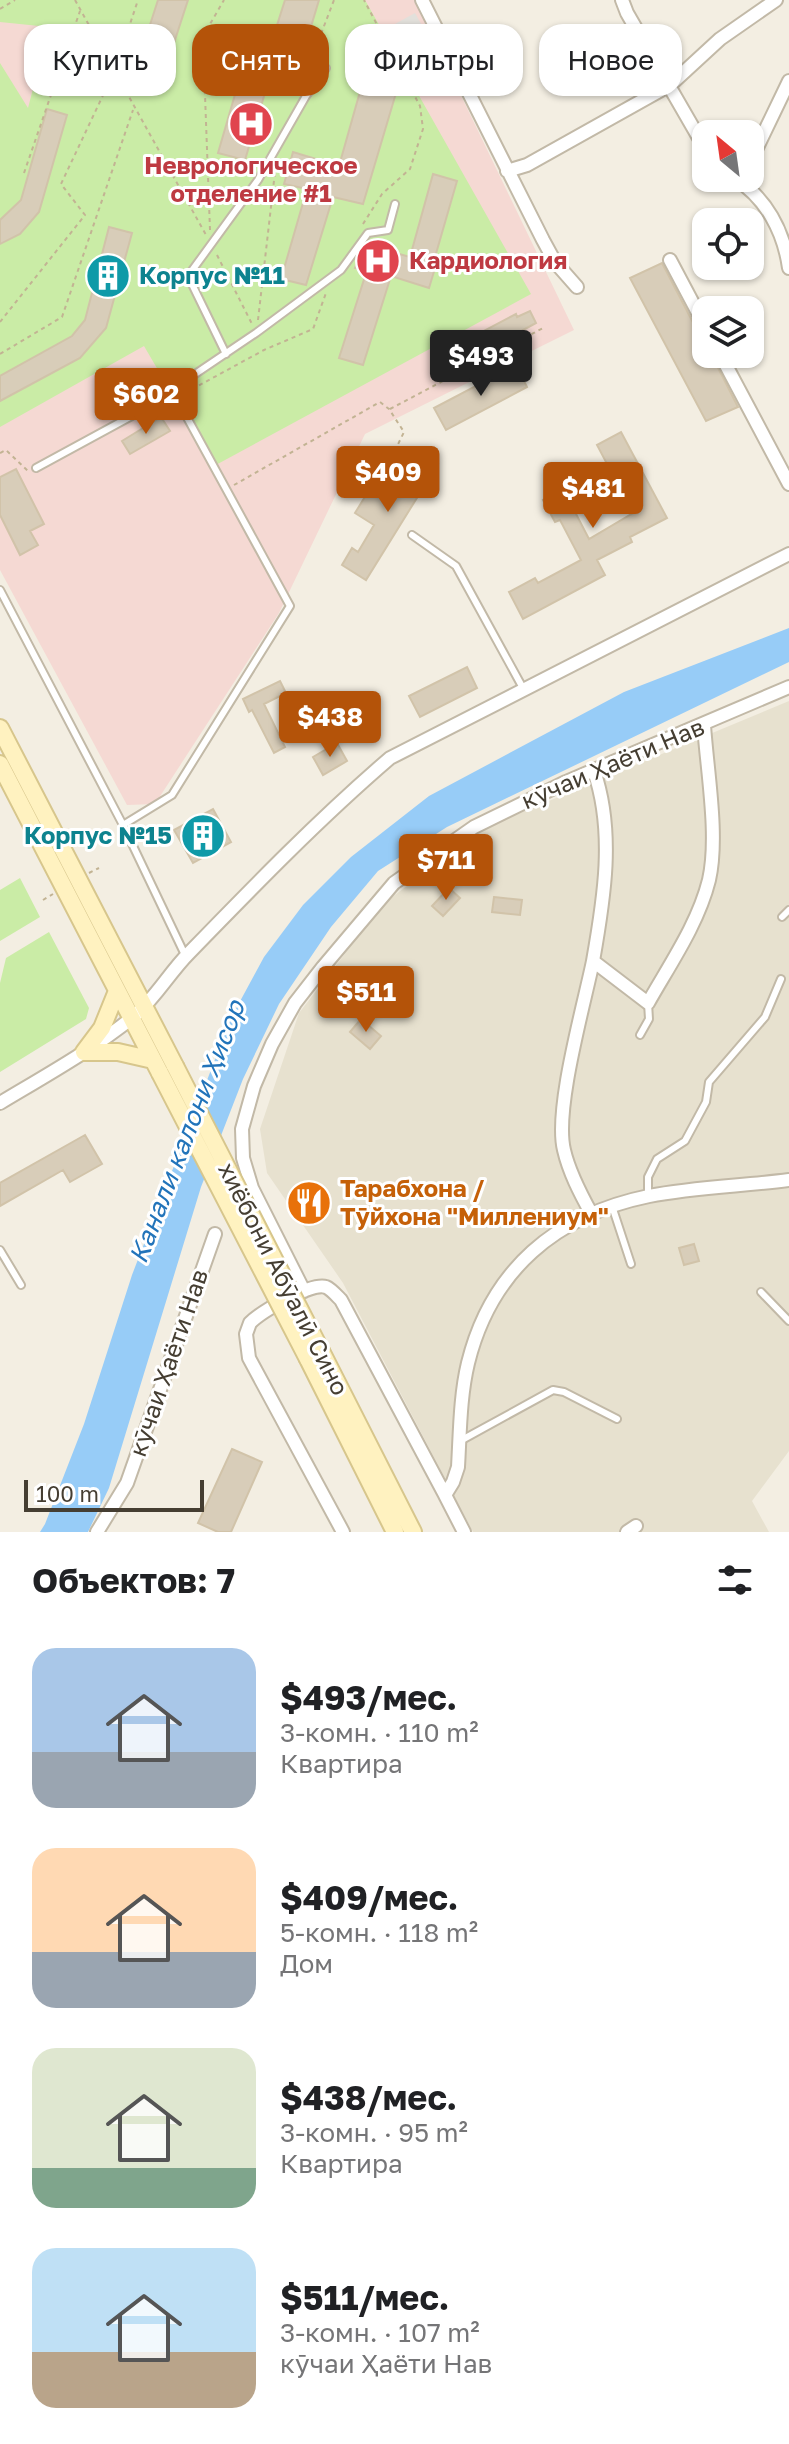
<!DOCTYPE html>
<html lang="ru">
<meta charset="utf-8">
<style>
body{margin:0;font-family:"Golos Text",sans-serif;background:#f6f6f6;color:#202124;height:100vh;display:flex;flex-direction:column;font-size:30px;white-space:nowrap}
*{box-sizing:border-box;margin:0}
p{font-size:26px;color:#757577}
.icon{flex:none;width:44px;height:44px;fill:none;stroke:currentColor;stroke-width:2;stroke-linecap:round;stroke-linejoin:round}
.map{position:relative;height:1532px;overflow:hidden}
.panel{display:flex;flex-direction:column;background:#fff;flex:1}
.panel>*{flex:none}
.top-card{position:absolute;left:24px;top:24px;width:742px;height:72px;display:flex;gap:16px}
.needle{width:52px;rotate:331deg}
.controls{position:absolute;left:692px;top:120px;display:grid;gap:16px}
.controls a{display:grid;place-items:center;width:72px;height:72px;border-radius:16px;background:#fff;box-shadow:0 2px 6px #0004;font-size:40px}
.scale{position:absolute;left:24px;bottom:20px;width:180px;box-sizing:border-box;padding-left:8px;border:4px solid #453e32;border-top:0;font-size:22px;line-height:28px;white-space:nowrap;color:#453e32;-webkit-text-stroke:6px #fff;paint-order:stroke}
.price{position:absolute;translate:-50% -68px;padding:0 18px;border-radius:8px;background:#b45309;color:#fff;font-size:26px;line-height:52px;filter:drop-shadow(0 2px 4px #0008)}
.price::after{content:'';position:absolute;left:50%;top:48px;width:24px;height:18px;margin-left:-12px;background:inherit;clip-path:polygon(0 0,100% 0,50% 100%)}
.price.on{background:#222;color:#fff}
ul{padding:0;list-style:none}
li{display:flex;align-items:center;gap:24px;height:200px;padding:0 32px}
li span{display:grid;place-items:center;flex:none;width:224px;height:160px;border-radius:24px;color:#555}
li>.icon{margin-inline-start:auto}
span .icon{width:96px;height:96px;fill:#fffc;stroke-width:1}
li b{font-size:34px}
h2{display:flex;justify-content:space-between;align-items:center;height:96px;padding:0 32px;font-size:34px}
.tag{padding:0 28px;border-radius:24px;background:#fff;box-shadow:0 2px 6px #0004;font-size:28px;line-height:72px}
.tag.on{background:#b45309;color:#fff}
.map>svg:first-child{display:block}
</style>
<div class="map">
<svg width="789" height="1532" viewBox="0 0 789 1532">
<rect width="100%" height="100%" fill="#f3eee2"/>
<path fill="#e7e1cf" d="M789 701V1451L752 1501 769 1532H473L343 1283 267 1173 260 1129 299 1013 385 902 491 825Z"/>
<path fill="#f5d9d3" d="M0 0H415L574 330 365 434 279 613 155 804 127 805 0 570Z"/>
<path fill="#caeca6" d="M0 0H365L531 294 214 466 144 346 0 427V63L28 108 49 27 0 22Z
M20 878 40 917 0 941V890Z
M49 932 89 1008 86 1019 0 1072V983L6 958Z"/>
<path fill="#e2e0db" d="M415 13 446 69 415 87 384 30Z"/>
<path fill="#97ccf7" d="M789 628V662L447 827 378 871 331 927 279 1004 243 1079 201 1187 109 1488 88 1532H40L45 1524 84 1424 132 1275 231 1018 264 957 303 905 351 857 429 796 624 692Z"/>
<path fill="#d8cdb9" stroke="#d1c3a9" stroke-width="2" d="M158 0H188L174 43 147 34Z
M285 0H319L294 83 270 76 245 160 218 153 245 60 220 53 228 27 272 41Z
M365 74 399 83 363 204 333 197 306 285 281 279 307 189 284 184 293 152 339 166Z
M47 109 67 115 39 212 20 234 0 244V220L21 200Z
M433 174 457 181 433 264 436 265 429 288 391 276 363 365 339 358 367 270 355 268 360 255 367 245 410 257Z
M109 227 132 233 106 328 80 358 0 401V376L72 336 85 320Z
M662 263 698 332 706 337V354H711L738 407 706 421 630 278Z
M530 311 536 323 523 330 526 336 453 374 449 366 437 372 432 362 444 356 442 353 516 314 517 317Z
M516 365 527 387 446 430 434 408Z
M161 417 170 431 130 454 122 441Z
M621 432 667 518 630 537 632 542 597 560 605 575 523 619 509 592 535 578 538 583 581 560 560 520 555 522 543 500 570 485 583 508 575 512 589 539 633 513 597 445Z
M415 450 438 464 366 580 342 565 352 548 358 552 374 525 355 513 371 487 391 500 407 474 402 471Z
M16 469 44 524 30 531 38 545 20 555 0 515V477Z
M467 667 477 688 420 717 409 696Z
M280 681 286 693 264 704 285 747 274 753 252 710 249 712 243 699Z
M337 743 347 761 323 775 313 757Z
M213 809 231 842 193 863 174 830Z
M449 888 460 898 443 916 432 906Z
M494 897 522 900 520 915 492 912Z
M361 1019 381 1036 370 1049 350 1032Z
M85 1135 102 1164 70 1182 63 1170 0 1206V1183Z
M694 1244 699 1261 684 1265 679 1248Z
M232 1449 262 1462 231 1532H218L198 1523Z"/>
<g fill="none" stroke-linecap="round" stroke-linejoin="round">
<g stroke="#c2b9a7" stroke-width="10">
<path id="lane" d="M226 354 188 276 258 180 306 96 326 68
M36 468 139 412 256 333 341 270 368 233 388 230 395 204
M412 535 456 566 524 690
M0 590 123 825 186 957
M123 825 172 795 290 606 172 390
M782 917 789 910
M640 1035 649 1019 648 1003
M648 1196V1177L657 1159 685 1141 706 1102 709 1082 765 1017 781 979
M612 1206 631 1264
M0 1250 21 1285
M761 1292 789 1321
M460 1441 553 1390 564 1392 617 1419"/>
</g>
<g stroke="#c2b9a7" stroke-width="16">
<path id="street" d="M422 0 543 240 555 262 577 287
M622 0 627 13 706 150
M750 162 789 81
M507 171 527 165 670 85 720 39 776 0
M734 178C766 197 784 232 789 268
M670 260 706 328
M720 354 789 484
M593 961C604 899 615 832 594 771
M0 1103C45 1076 92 1050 133 1017 155 999 169 973 189 953 254 886 319 819 390 758L789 554
M591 1213C580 1193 569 1172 564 1150 554 1110 584 1005 593 961L648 1003C670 964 698 924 709 880 719 836 707 771 704 725
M304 1291 252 1188 243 1158 242 1129 254 1086 272 1044 295 1003 323 967 394 883 474 827 566 782 789 687
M97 1532 127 1483 215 1234
M343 1532 249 1358 246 1334 250 1323C261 1312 311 1282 326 1287 331 1289 337 1296 341 1300L445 1495
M464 1532 445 1495 453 1482 458 1467C460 1433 460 1396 468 1363 491 1270 556 1215 649 1196 695 1187 743 1186 789 1180
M627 1532 636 1526"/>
</g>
<g stroke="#d7c68c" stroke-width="20">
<path id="secondary" d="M0 728 175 1066
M0 764 160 1073
M84 1052H118L153 1060
M84 1052 102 1028 117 991
M322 1353 413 1532
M308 1359 395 1532"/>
</g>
<path stroke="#c2b393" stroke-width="2" stroke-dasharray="4 4" stroke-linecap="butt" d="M75 0 206 235
M0 9 15 0
M301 86 334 0
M24 173 80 11
M363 224 382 194 410 169 423 129 420 106 364 0
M210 230 204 68 206 31 224 0
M217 255 252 324
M258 320 275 172
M0 322 85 215 61 184 114 72 138 0
M0 354 62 317 133 110
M185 393 264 350 313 329 326 293
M390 409 543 328
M0 453 6 450 28 471
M234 485 380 402 389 409 404 432 380 481
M89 873 99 868
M43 900 53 894"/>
<use href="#lane" stroke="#fff" stroke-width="6"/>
<use href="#street" stroke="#fff" stroke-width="12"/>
<use href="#secondary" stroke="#fff2c0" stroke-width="16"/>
<g stroke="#d7c68c" stroke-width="20" stroke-linecap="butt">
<path id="secondary-bridge" d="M175 1066 322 1353
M160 1073 308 1359"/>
</g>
<use href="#secondary-bridge" stroke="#fff2c0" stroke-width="16"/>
</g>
<defs>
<g id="hospital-disc" transform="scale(2.3)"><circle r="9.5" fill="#e0444e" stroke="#fff"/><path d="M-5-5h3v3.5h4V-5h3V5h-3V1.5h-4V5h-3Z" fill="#fff"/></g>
<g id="building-disc" transform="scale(2.3)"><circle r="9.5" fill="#0f9aa8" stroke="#fff"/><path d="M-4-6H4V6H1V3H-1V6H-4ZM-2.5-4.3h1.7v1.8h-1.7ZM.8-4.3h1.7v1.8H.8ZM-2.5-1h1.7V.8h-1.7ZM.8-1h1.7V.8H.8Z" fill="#fff"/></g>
<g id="restaurant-disc" transform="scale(2.3)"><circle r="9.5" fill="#e8710a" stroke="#fff"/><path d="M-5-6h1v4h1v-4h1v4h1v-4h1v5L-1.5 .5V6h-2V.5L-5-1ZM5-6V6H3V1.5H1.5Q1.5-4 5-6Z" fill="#fff"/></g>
</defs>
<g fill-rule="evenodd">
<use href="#hospital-disc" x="251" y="124"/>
<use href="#hospital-disc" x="378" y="261"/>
<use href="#building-disc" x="108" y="276"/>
<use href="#building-disc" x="203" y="836"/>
<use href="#restaurant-disc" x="309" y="1203"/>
</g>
<g text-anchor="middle" stroke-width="6" stroke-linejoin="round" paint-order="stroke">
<g font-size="24" font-weight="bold" fill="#be3a42" stroke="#fff">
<text x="251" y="174">Неврологическое<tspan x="251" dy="28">отделение #1</tspan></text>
<text x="409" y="269" text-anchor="start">Кардиология</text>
</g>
<g font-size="24" font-weight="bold" fill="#0d838f" stroke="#fff" text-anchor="start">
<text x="139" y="284">Корпус №11</text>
<text x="172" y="844" text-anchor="end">Корпус №15</text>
</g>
<g font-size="24" fill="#453e32" stroke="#fff">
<text transform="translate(613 764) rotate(-23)" y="8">кӯчаи Ҳаёти Нав</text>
<text transform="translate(283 1279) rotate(63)" y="8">хиёбони Абӯалӣ Сино</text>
<text transform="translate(169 1363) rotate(-71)" y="8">кӯчаи Ҳаёти Нав</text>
</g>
<g font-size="24" font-weight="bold" fill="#c56008" stroke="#fff" text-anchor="start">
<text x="340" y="1197">Тарабхона /<tspan x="340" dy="28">Тӯйхона "Миллениум"</tspan></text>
</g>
<g font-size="26" font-style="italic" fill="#2274ba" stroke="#fff">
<text transform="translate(187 1132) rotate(-69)" y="9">Канали калони Ҳисор</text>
</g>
</g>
</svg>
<div class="controls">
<a><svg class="needle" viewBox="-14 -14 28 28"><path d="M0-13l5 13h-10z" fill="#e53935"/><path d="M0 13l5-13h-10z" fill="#757577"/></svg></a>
<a><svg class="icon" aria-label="locate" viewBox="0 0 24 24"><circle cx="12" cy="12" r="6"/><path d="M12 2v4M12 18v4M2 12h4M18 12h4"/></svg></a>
<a><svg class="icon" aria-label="layers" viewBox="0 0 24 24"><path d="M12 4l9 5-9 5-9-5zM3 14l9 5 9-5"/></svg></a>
</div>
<div class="scale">100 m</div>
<b class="price on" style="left:481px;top:398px">$493</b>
<b class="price" style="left:146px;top:436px">$602</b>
<b class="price" style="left:388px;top:514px">$409</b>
<b class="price" style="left:593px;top:530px">$481</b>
<b class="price" style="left:330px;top:759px">$438</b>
<b class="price" style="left:446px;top:902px">$711</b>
<b class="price" style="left:366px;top:1034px">$511</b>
<div class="top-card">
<a class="tag">Купить</a>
<a class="tag on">Снять</a>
<a class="tag">Фильтры</a>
<a class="tag">Новое</a>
</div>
</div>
<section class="panel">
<h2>Объектов: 7<svg class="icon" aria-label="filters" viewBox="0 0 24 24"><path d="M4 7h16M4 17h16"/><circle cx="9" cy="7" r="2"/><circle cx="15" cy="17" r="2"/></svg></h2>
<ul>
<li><span style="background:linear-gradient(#a9c7e8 65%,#9aa5b1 0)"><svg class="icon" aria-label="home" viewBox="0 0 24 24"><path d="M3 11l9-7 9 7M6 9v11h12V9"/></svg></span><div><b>$493/мес.</b><p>3-комн. · 110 m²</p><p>Квартира</p></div></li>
<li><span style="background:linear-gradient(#ffd9b3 65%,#9aa5b1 0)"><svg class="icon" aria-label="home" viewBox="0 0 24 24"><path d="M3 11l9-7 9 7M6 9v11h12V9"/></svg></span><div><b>$409/мес.</b><p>5-комн. · 118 m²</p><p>Дом</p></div></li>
<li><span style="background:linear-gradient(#dfe7d0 75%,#7fa58c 0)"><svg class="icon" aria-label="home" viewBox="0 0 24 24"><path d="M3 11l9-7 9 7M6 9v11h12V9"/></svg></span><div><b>$438/мес.</b><p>3-комн. · 95 m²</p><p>Квартира</p></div></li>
<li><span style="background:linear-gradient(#bfe0f5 65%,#b9a48a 0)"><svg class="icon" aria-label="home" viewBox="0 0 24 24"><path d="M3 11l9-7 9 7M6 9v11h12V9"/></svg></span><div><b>$511/мес.</b><p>3-комн. · 107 m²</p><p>кӯчаи Ҳаёти Нав</p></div></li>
</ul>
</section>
